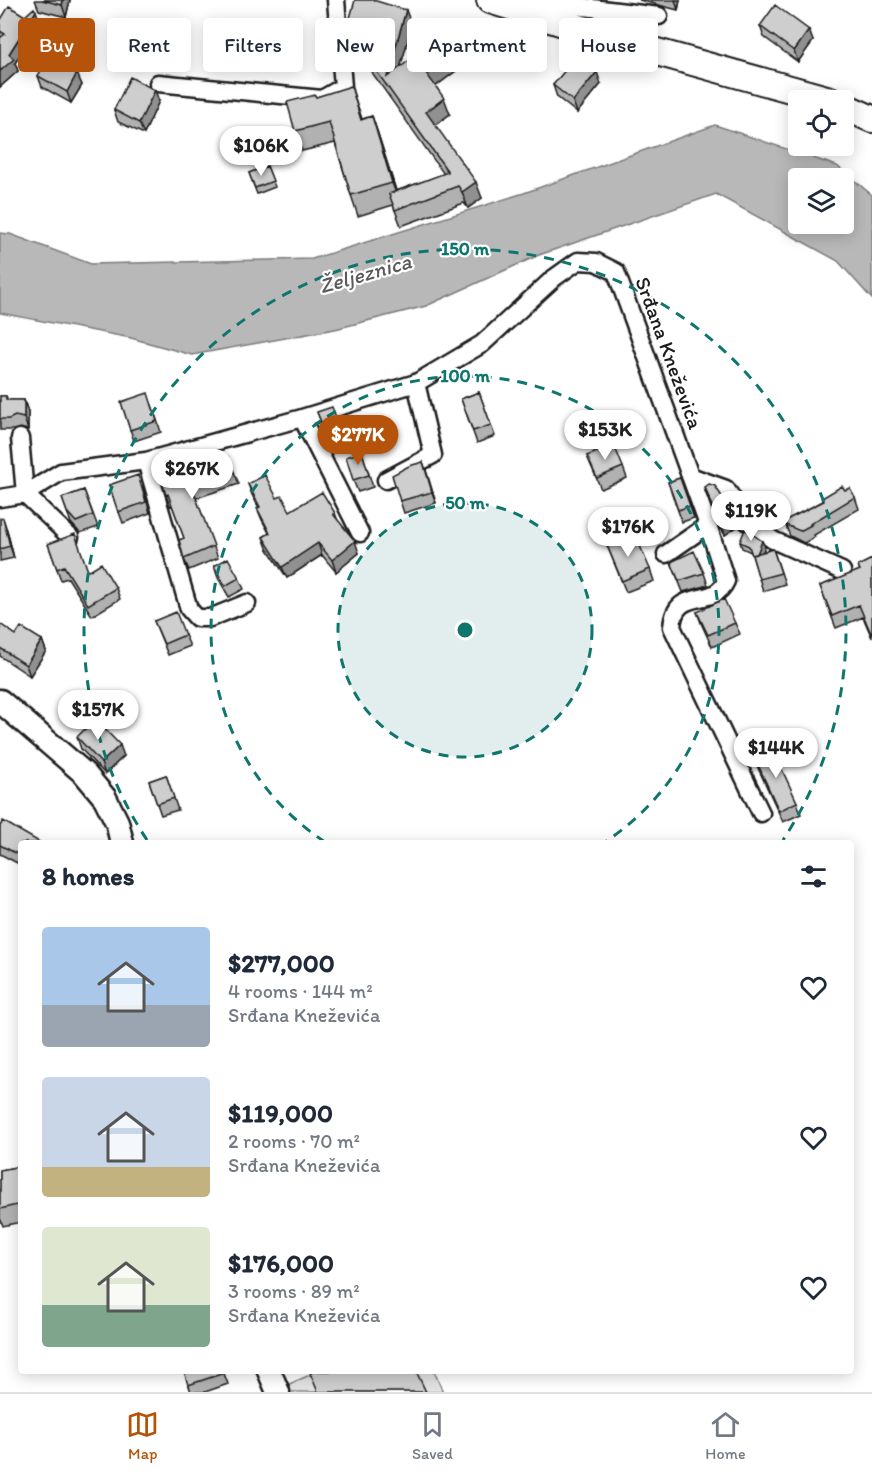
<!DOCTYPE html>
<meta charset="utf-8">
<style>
body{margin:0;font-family:Itim,sans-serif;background:#f2f2f3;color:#1f2937;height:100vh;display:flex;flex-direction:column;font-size:22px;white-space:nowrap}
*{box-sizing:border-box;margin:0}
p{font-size:20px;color:#747a83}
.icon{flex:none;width:33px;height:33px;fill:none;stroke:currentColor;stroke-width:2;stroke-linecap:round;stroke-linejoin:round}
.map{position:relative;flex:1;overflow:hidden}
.panel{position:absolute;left:18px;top:840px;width:836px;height:534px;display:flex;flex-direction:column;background:#fff;border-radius:6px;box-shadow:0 3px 15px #0003}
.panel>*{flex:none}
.top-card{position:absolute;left:18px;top:18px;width:837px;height:54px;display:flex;gap:12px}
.controls{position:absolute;left:788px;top:90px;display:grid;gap:12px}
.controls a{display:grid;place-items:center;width:66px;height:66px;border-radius:6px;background:#fff;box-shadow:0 3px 15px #0003;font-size:30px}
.price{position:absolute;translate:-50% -51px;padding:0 14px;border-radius:21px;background:#fff;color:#222;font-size:20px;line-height:39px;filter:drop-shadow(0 2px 3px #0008)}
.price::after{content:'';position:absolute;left:50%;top:36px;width:18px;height:14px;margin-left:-9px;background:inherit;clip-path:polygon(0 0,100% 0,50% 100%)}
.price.current{background:#b45309;color:#fff}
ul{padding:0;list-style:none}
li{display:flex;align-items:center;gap:18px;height:150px;padding:0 24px}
li span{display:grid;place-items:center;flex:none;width:168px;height:120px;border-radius:6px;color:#555}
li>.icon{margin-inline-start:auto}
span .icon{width:72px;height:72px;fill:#fffc;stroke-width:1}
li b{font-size:26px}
h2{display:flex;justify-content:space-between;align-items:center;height:72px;padding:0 24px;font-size:26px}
.chip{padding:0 21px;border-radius:6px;background:#fff;box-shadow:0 3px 15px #0003;font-size:21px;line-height:54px}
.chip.current{background:#b45309;color:#fff}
.menu{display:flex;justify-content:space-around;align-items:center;height:84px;border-top:2px solid #e0e1e3;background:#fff;font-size:16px;color:#747a83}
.menu a{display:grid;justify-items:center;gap:3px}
.menu .current{color:#b45309}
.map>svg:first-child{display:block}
</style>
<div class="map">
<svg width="872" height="1392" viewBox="0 0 872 1392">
<rect width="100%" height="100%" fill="#fff"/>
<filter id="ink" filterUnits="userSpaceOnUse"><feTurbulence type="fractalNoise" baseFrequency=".0167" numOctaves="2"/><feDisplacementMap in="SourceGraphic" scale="12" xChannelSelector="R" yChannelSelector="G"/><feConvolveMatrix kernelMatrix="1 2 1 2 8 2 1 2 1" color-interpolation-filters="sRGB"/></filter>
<g filter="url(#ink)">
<path fill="#e2e2e2" stroke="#7f7f7f" stroke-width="1.5" d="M319 1371H434L443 1392H290L287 1385Z"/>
<path fill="#b8b8b8" stroke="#7a7a7a" stroke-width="1.5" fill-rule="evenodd" d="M715 125 837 166 872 195V299L838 261 716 194 539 255 426 306 335 329 192 355 131 338 0 313V233L10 234 91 264 312 259 524 193ZM798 178H843V224H798Z"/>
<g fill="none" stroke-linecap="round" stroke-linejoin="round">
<g stroke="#1c1c1c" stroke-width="21">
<path id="street" d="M526 0 659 16
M158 83 322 99 343 87 336 0
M302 418 360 533
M20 438 25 494 70 537
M146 461 189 609 197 618H210L247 603
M690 476 726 489 747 521 773 540 842 571
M386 480 433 455 416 383
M0 498 25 494 61 472 146 461 302 418 416 383 482 344 554 278 578 261 596 262 616 272 708 525 726 581C713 610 675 585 672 627L761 813
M666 554 708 525"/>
</g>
<g stroke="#1c1c1c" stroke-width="27">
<path id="secondary" d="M0 701 85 774 105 798 117 822 122 843
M269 1371 278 1392"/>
</g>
<g stroke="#1c1c1c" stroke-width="30">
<path id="primary" d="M490 0 646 49 830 100
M843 106 872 119"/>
</g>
<use href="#street" stroke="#fff" stroke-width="16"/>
<use href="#secondary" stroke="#fff" stroke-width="22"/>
<use href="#primary" stroke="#fff" stroke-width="26"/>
</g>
<path fill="#b1b1b1" stroke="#1c1c1c" stroke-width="1.5" d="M35 0H70L66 17 39 10Z
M639 0H680L678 10Z
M25 16 40 22 15 63 18 71 0 87V21Z
M412 26 400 67 465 64 436 86 450 114 435 125 482 198 468 208 464 203 401 226 393 205 358 216 351 195 335 143 302 151 295 131 316 97 358 107 362 119 372 116 379 137 396 191 444 174 373 74 367 58H368L351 53 345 36Z
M760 26 813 41 798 62 764 37Z
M78 39 82 50 72 71 82 85 71 103 42 87 38 76 52 60Z
M601 84 577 113 557 97 553 85Z
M159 101 144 134 118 122 114 110Z
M267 166 275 187 257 194 249 173Z
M479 392 495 436 477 443 461 399Z
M0 396H6L8 400H24L28 412V430L20 428 13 430H0Z
M121 402 152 405 161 432 134 441Z
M317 412 342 433 346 444 332 450Z
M362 452 373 487 358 492 353 480Z
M587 456 623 467 627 478 601 489Z
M423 462 436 503 404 513 400 501Z
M193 468 234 472 239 484 196 498 218 558 189 570 184 559V538L172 505 170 506 166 495Z
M680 478 694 518 682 522 668 482Z
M248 484 277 498 290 511 335 513 338 521 359 553 336 572 322 555 287 578 267 548 263 537 269 533 262 520 257 508H259L252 495Z
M109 485 143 487 150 513 123 523Z
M705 487 738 526 725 535 720 527Z
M84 490 98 527 80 533 71 523 62 498Z
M845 490 855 497 859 509 814 535 815 537 804 543 790 536 784 521 823 501 822 498Z
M0 519 7 530 14 558 0 561Z
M762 541 765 547 762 552 773 549 785 584 763 591 751 552 742 548 740 542Z
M606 543H627L650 569 654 581 626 592Z
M48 544 88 571 116 588 120 599 92 616 68 578 61 580Z
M872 559V638L863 617 836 628 820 586 860 571 858 566Z
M671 562 704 573 708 585 683 592Z
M214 566 239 578 244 589 229 597 218 578Z
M697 612 735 623 740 634 712 647 701 623Z
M154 621 185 635 190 646 168 655Z
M0 624 16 635 42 640 46 651 30 676 0 656Z
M77 737 124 756 105 774 81 749Z
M754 756 797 802 801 814 783 822 758 768Z
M166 775 178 810 161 815 149 781Z
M0 826 21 843V865L0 854Z
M21 1166V1222L3 1226 0 1218V1170Z
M184 1371H223L228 1384 205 1392H191Z"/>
<path fill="#909090" stroke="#1c1c1c" stroke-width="1.5" d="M63 0H70L66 17 62 5Z
M675 0H680L678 10Z
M406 10 412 26 393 93 387 77Z
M36 11 40 22 15 63 18 71 0 87V71L9 54Z
M809 30 813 41 798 62 794 51Z
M78 39 82 50 69 78 64 66Z
M459 48 465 64 432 89 426 73Z
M597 72 601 84 577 113 573 101Z
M77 73 82 85 71 103 67 92Z
M351 86 358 107 368 140 361 120Z
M155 90 159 101 144 134 139 123Z
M444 98 450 114 431 128 426 112Z
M372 116 379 137 400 203 392 183Z
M476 182 482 198 468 208 462 192Z
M24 400 28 412V430L24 418Z
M423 462 427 473 436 503 432 492Z
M734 515 738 526 725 535 721 523Z
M3 518 7 530 14 558 10 546Z
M355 541 359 553 336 572 332 560Z
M762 541 765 547 756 566 754 560Z
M318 543 322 555 287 578 282 567Z
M42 640 46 651 30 676 26 665Z
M120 745 124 756 105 774 101 763Z"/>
<path fill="#cecece" stroke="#1c1c1c" stroke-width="1.5" d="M42 0H63L62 5Z
M355 0H373L406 10 387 77 447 32 459 48 426 73 444 98 426 112 476 182 462 192 458 186 395 210 389 194 448 172 367 58 383 47 345 36Z
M775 5 809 30 794 51 760 26Z
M9 6 25 16 34 8 36 11 9 54 14 59 0 71V38L5 34 0 31V21Z
M65 33 78 39 64 66 77 73 67 92 38 76 48 57 52 60Z
M577 56 597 72 573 101 553 85Z
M130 77 155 90 139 123 114 110Z
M351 86 361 120 372 116 392 183 351 195 329 122 295 131 287 102 315 95 316 97Z
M267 166 273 181 255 188 249 173Z
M479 392 491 425 473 431 461 399Z
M148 393 157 421 130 430 121 402Z
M0 396H6V400H24V418L15 416 9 419H0Z
M332 407 342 433 328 439 317 412Z
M614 445 623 467 597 478 587 456Z
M362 452 369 475 353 480 346 457Z
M228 457 234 472 192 487 214 546 184 559 179 540 184 538 168 494 166 495 158 469 190 460 193 468Z
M423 462 432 492 400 501 392 475 409 466Z
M138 475 146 502 118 512 109 485Z
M265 475 277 498 282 496 290 511 322 492 335 513 333 514 355 541 332 560 318 543 282 567 263 537 270 533 257 508 260 507 248 484Z
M680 478 690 506 678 510 668 482Z
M709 484 715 486 734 515 721 523 715 515 705 487Z
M842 486 845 490 850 488 855 497 810 524 811 525 800 531 786 525 784 521 824 501 822 498Z
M84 490 93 515 76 522 67 512 62 498Z
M3 518 10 546 0 549V519Z
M745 529 762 541 757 554 752 555 749 546 740 542Z
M75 534 88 571 101 563 116 588 88 605 64 566 57 569 48 544Z
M625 536 627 543 637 539 650 569 622 581 606 543Z
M773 549 781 573 759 579 752 555Z
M694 551 704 573 679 581 671 562Z
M228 558 239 578 225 586 214 566Z
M872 559V636L859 605 832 616 820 586 860 570 858 566Z
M724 599 735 623 708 635 697 612Z
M176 612 185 635 164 644 154 621Z
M0 624 16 635 21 627 42 640 26 665 0 648Z
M95 719 120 745 101 763 77 737Z
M772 748 797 802 779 811 754 756Z
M166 775 174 798 157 804 149 781Z
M3 821 41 843H21V856L0 845V826Z
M21 1166V1204L0 1209V1170Z
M184 1371H223L224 1373 188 1385Z
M315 1371H416L426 1392H318L310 1373Z"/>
</g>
<circle cx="465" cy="630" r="127" fill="#0f766e" fill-opacity=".12"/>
<g fill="none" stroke="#0f766e" stroke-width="3" stroke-dasharray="10 8">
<circle cx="465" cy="630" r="127"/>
<path d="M325 842A254 254 0 1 1 605 842"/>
<path d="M147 840A381 381 0 1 1 783 840"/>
</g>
<g text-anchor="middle" stroke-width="4.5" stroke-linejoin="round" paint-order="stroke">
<g font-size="21" fill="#1c1c1c" stroke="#fff">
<text transform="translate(669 353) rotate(70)" y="7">Srđana Kneževića</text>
</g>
<g font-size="22" font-style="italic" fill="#5a5a5a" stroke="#fff">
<text transform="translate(365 273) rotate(-16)" y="8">Željeznica</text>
</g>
</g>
<circle cx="465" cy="630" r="9" fill="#0f766e" stroke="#fff" stroke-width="3"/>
<g font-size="18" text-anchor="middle" font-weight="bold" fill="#0f766e" stroke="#fff" stroke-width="4.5" stroke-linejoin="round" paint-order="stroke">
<text x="465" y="255">150 m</text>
<text x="465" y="382">100 m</text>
<text x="465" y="509">50 m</text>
</g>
</svg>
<div class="controls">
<a><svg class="icon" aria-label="locate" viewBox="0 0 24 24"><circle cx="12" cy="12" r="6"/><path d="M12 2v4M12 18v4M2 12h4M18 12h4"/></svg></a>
<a><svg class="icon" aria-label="layers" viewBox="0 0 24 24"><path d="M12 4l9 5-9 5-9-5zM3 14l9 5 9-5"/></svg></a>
</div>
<b class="price" style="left:261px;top:177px">$106K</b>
<b class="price" style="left:605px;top:461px">$153K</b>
<b class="price current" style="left:358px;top:466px">$277K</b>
<b class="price" style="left:192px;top:500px">$267K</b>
<b class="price" style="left:751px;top:542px">$119K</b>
<b class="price" style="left:628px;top:558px">$176K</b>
<b class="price" style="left:98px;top:741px">$157K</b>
<b class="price" style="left:776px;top:779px">$144K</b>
<div class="top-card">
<a class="chip current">Buy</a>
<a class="chip">Rent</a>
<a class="chip">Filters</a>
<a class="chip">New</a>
<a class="chip">Apartment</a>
<a class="chip">House</a>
</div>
<section class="panel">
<h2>8 homes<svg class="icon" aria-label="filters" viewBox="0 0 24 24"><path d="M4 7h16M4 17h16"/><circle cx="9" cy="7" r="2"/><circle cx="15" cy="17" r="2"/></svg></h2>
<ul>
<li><span style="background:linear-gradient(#a9c7e8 65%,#9aa5b1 0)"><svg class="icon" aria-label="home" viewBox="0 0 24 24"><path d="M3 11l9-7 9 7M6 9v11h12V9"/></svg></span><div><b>$277,000</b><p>4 rooms · 144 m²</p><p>Srđana Kneževića</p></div><svg class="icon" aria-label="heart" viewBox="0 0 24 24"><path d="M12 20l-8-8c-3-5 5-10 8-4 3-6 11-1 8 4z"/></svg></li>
<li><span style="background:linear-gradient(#c9d6e8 75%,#c2b280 0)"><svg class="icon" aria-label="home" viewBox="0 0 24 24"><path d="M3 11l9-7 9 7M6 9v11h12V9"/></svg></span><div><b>$119,000</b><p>2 rooms · 70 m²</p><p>Srđana Kneževića</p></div><svg class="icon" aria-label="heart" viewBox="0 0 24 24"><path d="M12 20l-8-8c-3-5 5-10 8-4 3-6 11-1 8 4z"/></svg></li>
<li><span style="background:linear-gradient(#dfe7d0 65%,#7fa58c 0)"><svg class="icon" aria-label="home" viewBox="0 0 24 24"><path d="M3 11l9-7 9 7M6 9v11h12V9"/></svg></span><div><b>$176,000</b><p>3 rooms · 89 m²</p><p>Srđana Kneževića</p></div><svg class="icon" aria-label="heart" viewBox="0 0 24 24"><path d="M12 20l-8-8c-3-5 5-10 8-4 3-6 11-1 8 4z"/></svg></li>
</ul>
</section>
</div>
<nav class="menu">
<a class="current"><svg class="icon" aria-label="map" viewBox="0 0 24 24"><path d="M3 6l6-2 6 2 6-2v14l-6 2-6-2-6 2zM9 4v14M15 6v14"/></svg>Map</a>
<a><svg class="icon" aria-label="saved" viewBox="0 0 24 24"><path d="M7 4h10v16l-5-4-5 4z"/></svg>Saved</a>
<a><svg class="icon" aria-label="home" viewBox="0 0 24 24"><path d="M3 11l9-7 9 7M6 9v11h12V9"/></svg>Home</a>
</nav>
